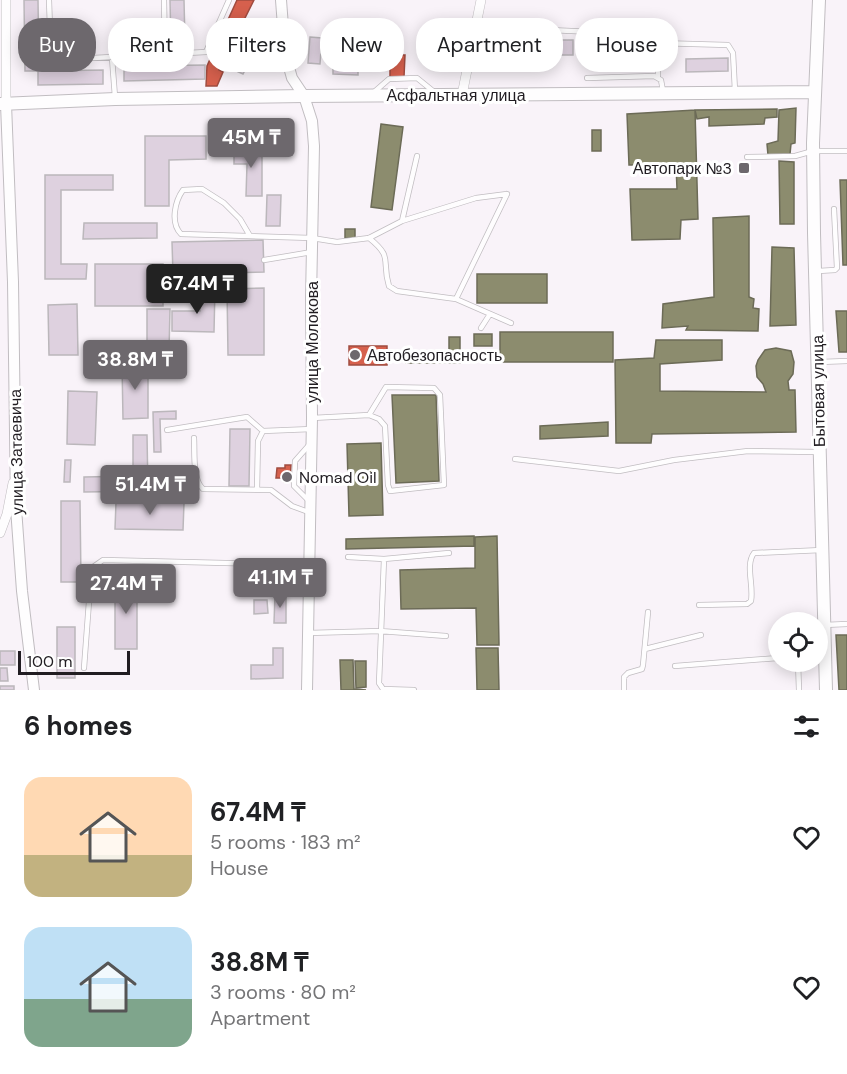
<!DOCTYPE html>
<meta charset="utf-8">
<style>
body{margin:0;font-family:"DM Sans",sans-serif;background:#f2f2f2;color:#202124;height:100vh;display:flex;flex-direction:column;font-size:22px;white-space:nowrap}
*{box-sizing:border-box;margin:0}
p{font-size:20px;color:#757577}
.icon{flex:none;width:33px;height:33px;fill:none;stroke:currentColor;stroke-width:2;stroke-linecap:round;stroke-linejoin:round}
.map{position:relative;height:690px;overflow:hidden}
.drawer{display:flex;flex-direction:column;background:#fff;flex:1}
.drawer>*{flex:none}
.guide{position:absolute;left:18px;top:18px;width:812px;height:54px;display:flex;gap:12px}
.buttons{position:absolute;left:768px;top:612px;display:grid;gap:12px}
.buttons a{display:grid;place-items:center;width:60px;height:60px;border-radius:50%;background:#fff;box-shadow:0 3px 15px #0003;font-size:30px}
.scale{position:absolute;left:18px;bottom:15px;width:112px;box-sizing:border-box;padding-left:6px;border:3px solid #211d22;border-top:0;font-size:16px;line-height:21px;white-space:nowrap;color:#211d22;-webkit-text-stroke:4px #fff;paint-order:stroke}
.price{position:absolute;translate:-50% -51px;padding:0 14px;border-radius:6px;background:#6d686d;color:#fff;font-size:20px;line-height:39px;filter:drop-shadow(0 2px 3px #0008)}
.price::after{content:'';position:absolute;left:50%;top:36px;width:18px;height:14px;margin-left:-9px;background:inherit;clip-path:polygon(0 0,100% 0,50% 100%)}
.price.on{background:#222;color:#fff}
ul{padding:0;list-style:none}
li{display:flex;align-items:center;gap:18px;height:150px;padding:0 24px}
li span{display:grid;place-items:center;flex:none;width:168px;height:120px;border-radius:18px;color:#555}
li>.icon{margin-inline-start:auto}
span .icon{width:72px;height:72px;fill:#fffc;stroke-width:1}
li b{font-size:26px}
h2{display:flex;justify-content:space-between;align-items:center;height:72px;padding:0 24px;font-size:26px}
.tag{padding:0 21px;border-radius:24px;background:#fff;box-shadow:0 3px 15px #0003;font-size:21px;line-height:54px}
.tag.on{background:#6d686d;color:#fff}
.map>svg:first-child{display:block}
</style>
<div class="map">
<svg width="847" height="690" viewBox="0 0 847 690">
<rect width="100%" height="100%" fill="#f9f3f9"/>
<path fill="#d6604d" stroke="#a04c40" stroke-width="1.5" d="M237 0H254L219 70 223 72 217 86H206L207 66Z
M390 55H405L404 77H390Z
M349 346H387V365H349Z
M285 465H291L290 482H284V478H276L277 468H285Z"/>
<path fill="#8c8c6e" stroke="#6c6b57" stroke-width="1.5" d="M796 108 795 143 791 144 790 154 768 155 767 144 778 141 779 110Z
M777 109V117L765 118 764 124 709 126V117L697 119 695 110Z
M695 110 698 219 681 220 680 239 632 240 630 189H677L676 165H629L627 114Z
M381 124 403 127 392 210 371 207Z
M592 130H601V151H592Z
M779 161 794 162V224H780Z
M840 180H847V265H843Z
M749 216V297L754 299 753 308 759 309 758 331 686 330 688 326 662 328 663 304 714 297 713 218Z
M345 229H355V238H345Z
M772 247 794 248 796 325 770 326Z
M477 274H547V303H477Z
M836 311H847V352H839Z
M500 332H613V362H500Z
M474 334H492V346H474Z
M449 337H460V363H406V352L449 353Z
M656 340H722V360L660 364V391L766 392 763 384 757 377 756 366 758 360 765 350 776 348 791 351 794 362 793 374 788 381 789 390H795L796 432 652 434 651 443H616L615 360 654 358Z
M392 395H436L439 481 396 483Z
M608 422V436L540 439V426Z
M381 443 383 515 349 516 347 444Z
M474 536V546L346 549V539Z
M497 536 499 645H477L476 608 401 609 400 570 475 568V537Z
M836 635H847V690H839Z
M476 648H498L499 690H477Z
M340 660H353L354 689 366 690H341Z
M355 661H366V687L356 688Z"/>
<path fill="#ded1df" stroke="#bbb7bb" stroke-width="1.5" d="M24 0H38L39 71H25Z
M170 0H184L185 43 171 44Z
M337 25 363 28 361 41 350 40V53H336Z
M370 30 377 31 376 48 368 47Z
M310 37 322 38 320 64 308 63Z
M253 40 259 43 243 74 236 71Z
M540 40H573V55H540Z
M655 40V62H585V41Z
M481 55H513V69L481 70Z
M728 58V71L686 72V59Z
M205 65V79L124 81V66Z
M333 66 358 68V75L333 74Z
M103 70V84L38 85V71Z
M145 136H206V159L169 160V206H145Z
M234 148 262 149V196H246L247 164H234Z
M45 175H113V190H61V264H87L86 279H45Z
M267 195H281L280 226H266Z
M84 223H157V238L83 239Z
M263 240 264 272 173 274 172 242Z
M95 264H163V306H95Z
M201 288H215L214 332 172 331V311H200Z
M264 288V355H228L227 289Z
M77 304 78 355H49L48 305Z
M147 309H170L169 350H147Z
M139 341V352L99 354 98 343Z
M122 364H148V418L123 419Z
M68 391 97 392 95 445 67 444Z
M176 411V419H160L161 452H154L153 412Z
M230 429H250L249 486H229Z
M133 435H147L148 491 84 492V477L133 476Z
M65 460H71L70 482H64Z
M61 501H80L81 582H61Z
M116 502 184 503 183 530 115 529Z
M115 581H137V649H115Z
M275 595H286V623H274Z
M254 600H267L268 613 254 614Z
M57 627H75V678H57Z
M273 648H283V678L251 679V665H273Z
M0 651H15V665H0Z
M0 668H7L8 681H0Z
M0 686H14V690H0Z"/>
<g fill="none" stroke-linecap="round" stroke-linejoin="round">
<g stroke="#c1bdc1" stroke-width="6">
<path id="service" d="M49 0 51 56 55 60 206 52 229 0
M164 0 165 54
M484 27 656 35 659 38 658 43 728 45 733 53 735 91
M112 58 115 97
M658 76V43
M587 78 654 76 661 80 663 91
M373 93 389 79 417 78 433 91
M747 157 795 156 813 151H847
M507 194 456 299 511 323
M402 221 476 198 507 194
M250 236 240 219 224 203 202 189 183 190C175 201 170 223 181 234L312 238 337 242 369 238 402 221 417 156
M369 238C394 258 381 260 389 286L397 291 456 299
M264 260 312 252
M818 271 835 270 837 268 834 209
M481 328 490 314
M820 362 847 361
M312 418 369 415 379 419 385 426 388 485 390 491 444 485 440 395 434 388 386 387 369 415
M167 430 247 417 263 431 312 429
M194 438C195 452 192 479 203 489L271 490 292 506 311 513
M515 459 619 471 674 460 748 451 819 452
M257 490 258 441 263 431
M310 502 294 486 295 461 310 444
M348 557 384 559
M699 605 747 604 751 601C754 586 745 565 754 553L822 550
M824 625 847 624
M308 633 380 631 446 636
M645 649 701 635
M798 662 799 690
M675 666 778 658
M84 668 91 575 93 567 103 560 309 565
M414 690 383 689 379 683 384 559 449 553
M624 690V677L628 673 642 669 643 665 648 612"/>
</g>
<g stroke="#c1bdc1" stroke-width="10">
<path id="minor" d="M462 95 481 0
M6 104V0
M0 533 7 514 13 483"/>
</g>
<g stroke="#c1bdc1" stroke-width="12">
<path id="tertiary" d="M281 0 285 53 292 78 304 96 312 121 314 146 311 298 312 418 307 690
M6 104 13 282 16 508 22 591 34 690"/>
</g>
<g stroke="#c1bdc1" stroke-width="14">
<path id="secondary" d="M819 0 813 143 814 233 826 690
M0 104 115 99 304 96 815 92"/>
</g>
<use href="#service" stroke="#fefdfe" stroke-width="4.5"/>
<use href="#minor" stroke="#fefdfe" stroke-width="9"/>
<use href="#tertiary" stroke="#fefdfe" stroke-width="10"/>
<use href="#secondary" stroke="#fefdfe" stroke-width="12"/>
</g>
<g fill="#6d686d" stroke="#fff" stroke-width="2">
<rect x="738" y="162" width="12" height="12" rx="3"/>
<circle cx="355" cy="355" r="6"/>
<circle cx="287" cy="477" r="6"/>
</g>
<g text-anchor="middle" stroke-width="6" stroke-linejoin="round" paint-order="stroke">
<g font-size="16" fill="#211d22" stroke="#fff">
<text x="456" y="101">Асфальтная улица</text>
<text transform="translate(312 342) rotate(-90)" y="6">улица Молокова</text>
<text transform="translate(818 391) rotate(-91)" y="6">Бытовая улица</text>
<text transform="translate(16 452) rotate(-91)" y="6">улица Затаевича</text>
</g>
<g font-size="16" fill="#211d22" stroke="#fff" text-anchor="start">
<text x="732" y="174" text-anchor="end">Автопарк №3</text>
<text x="367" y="361">Автобезопасность</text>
<text x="299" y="483">Nomad Oil</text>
</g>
</g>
</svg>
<div class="buttons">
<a><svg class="icon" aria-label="locate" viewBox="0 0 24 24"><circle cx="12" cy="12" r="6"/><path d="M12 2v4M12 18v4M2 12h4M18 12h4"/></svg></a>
</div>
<div class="scale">100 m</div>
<b class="price" style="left:251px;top:169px">45M ₸</b>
<b class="price on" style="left:197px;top:315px">67.4M ₸</b>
<b class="price" style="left:135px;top:391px">38.8M ₸</b>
<b class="price" style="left:150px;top:516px">51.4M ₸</b>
<b class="price" style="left:280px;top:609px">41.1M ₸</b>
<b class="price" style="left:126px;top:615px">27.4M ₸</b>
<div class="guide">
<a class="tag on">Buy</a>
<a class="tag">Rent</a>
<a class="tag">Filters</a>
<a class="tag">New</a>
<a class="tag">Apartment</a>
<a class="tag">House</a>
</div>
</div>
<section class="drawer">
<h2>6 homes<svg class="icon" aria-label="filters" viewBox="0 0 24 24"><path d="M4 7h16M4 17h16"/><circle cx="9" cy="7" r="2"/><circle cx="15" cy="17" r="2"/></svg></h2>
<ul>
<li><span style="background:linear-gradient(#ffd9b3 65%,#c2b280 0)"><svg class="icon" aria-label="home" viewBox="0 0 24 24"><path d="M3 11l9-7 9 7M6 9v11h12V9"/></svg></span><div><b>67.4M ₸</b><p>5 rooms · 183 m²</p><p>House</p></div><svg class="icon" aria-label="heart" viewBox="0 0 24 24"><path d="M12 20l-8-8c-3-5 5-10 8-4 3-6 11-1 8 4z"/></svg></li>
<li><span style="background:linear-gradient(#bfe0f5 60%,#7fa58c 0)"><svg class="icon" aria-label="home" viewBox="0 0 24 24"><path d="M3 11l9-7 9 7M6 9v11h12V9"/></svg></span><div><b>38.8M ₸</b><p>3 rooms · 80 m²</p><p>Apartment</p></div><svg class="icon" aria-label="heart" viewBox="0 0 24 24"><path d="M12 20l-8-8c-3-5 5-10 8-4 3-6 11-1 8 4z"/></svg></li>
</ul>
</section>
